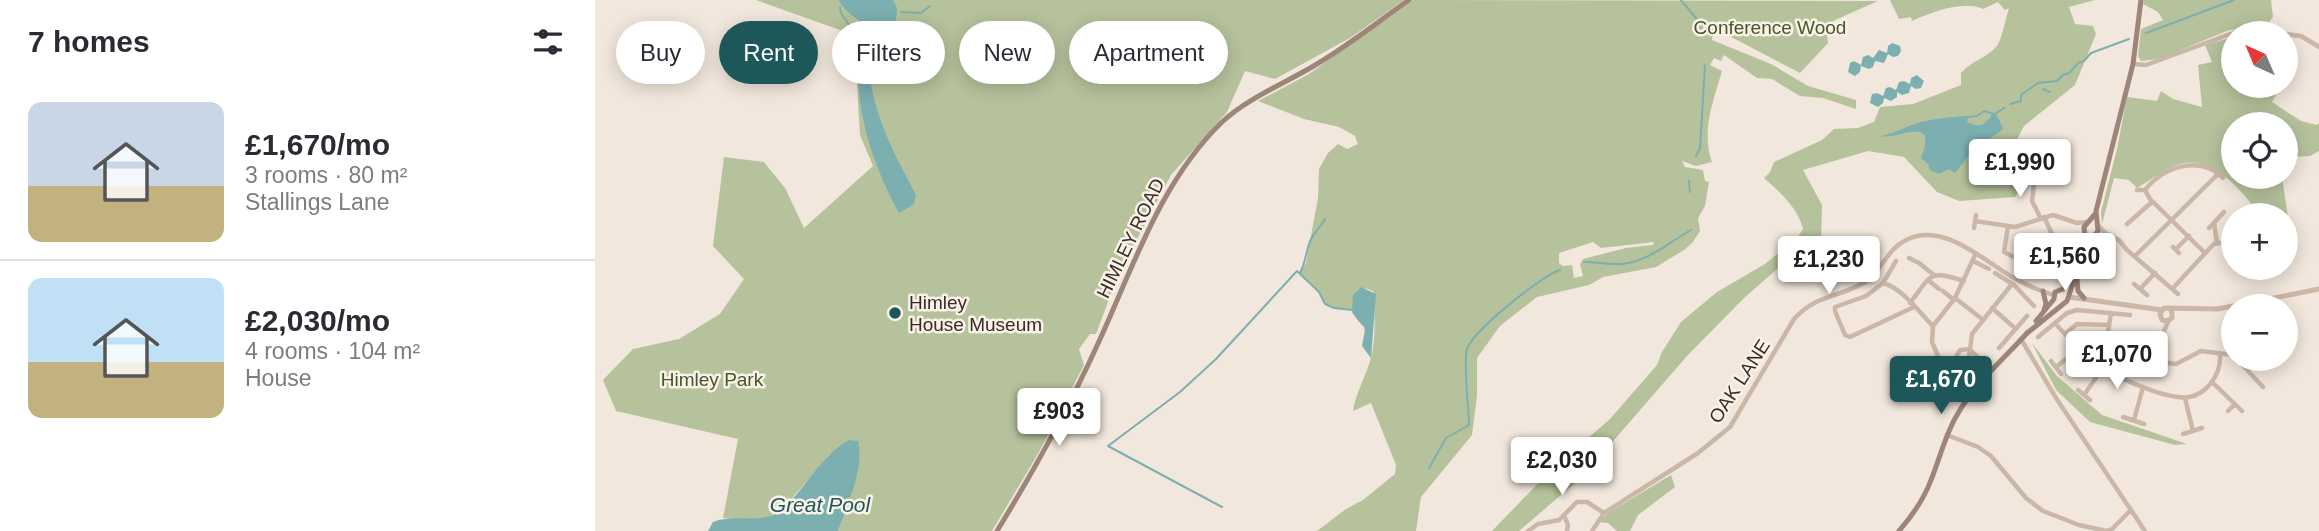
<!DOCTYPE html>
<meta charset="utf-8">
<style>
body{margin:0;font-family:Arial,sans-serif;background:#f7f7f7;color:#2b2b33;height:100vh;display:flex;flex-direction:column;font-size:26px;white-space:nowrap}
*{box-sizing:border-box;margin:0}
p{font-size:23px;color:#7c7c81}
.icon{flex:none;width:38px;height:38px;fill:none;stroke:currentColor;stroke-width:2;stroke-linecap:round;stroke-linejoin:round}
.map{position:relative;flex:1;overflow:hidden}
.sheet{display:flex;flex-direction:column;background:#fff;width:595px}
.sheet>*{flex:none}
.top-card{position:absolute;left:21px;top:21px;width:665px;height:63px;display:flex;gap:14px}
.needle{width:46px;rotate:316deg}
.tools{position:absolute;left:1626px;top:21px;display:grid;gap:14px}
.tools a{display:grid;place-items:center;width:77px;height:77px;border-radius:50%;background:#fff;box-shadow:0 4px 18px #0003;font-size:35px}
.price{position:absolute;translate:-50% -60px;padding:0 16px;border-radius:7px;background:#fff;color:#222;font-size:23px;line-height:46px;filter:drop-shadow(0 2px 4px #0008)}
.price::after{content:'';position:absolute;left:50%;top:42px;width:21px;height:16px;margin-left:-10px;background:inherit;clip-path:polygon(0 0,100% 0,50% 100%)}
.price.current{background:#1d5759;color:#fff}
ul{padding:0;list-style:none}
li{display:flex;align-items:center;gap:21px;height:175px;padding:0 28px}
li+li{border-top:2px solid #e1e1e2}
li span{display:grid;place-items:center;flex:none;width:196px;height:140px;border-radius:14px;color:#555}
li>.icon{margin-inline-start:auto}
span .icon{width:84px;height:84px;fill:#fffc;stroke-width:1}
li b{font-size:30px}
h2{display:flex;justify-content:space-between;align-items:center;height:84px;padding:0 28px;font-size:30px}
.pill{padding:0 24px;border-radius:32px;background:#fff;box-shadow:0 4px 18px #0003;font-size:24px;line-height:63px}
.pill.current{background:#1d5759;color:#fff}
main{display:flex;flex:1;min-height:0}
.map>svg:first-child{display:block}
</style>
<main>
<section class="sheet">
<h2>7 homes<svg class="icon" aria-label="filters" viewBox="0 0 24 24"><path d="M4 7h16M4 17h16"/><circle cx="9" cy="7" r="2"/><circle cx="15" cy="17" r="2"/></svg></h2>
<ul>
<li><span style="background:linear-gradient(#c9d6e8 60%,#c2b280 0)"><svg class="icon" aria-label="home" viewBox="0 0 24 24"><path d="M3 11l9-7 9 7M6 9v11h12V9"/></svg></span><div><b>£1,670/mo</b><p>3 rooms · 80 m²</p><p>Stallings Lane</p></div></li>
<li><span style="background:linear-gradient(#bfe0f5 60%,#c2b280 0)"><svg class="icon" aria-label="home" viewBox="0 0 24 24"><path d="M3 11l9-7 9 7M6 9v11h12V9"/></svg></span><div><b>£2,030/mo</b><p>4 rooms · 104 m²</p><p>House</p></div></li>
</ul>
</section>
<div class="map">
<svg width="1724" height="531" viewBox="0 0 1724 531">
<rect width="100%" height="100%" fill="#f2e7dc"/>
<path fill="#b6c29c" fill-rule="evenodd" d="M161 0H809L755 38 680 79 650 71 632 112 576 175 523 275 501 334H495L484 349 489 365 444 452 397 531H243L261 476 264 444 235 454 187 510 171 518 152 520 128 518 143 439 21 411 8 380 38 349 84 339 125 314 149 279 118 246 129 157 169 162 190 188 209 228 278 166 265 135 259 35Z
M818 0 1283 1 1240 20 1231 26 1233 43 1205 73 1119 28 1117 40 1176 64 1213 86 1261 100V109L1228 98 1205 96 1177 79 1162 78 1129 55 1126 61 1119 58 1115 65 1127 71C1118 102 1106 131 1117 162L1101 166 1087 161 1090 167 1108 170 1110 181 1114 182 1110 206 1103 218 1105 231 1098 242 1089 250 1061 267 1008 277 994 285 942 297 905 326 882 358V396L877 435 826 497 821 531H722L751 509 768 500 800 474 801 465 776 403 758 411C761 392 771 376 776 358 781 337 780 312 778 291L769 288 763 289 757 310 739 308 728 302 724 292 705 273 711 263 723 198 724 169 733 153 743 144 752 149 763 144 760 136 744 127 709 119 663 101 714 74ZM998 242 1006 248 1059 242 1058 245 1031 248 988 259 985 264 988 276 979 278 977 265 968 266 964 263V253Z
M1295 0H1500L1474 7 1480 24 1498 26 1501 34 1480 85 1429 126 1418 147 1423 192 1420 197 1364 201 1342 192 1309 157 1273 151 1208 170 1227 205 1226 243 1212 251 1208 248 1205 249 1149 298 1092 356 987 477 924 531H897L955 471 1015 419 1062 365 1067 352 1086 322 1122 292 1170 264 1202 238 1208 229C1204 209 1184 191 1169 178L1175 172 1179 162 1227 140 1239 129 1263 128 1279 122 1285 107 1318 104 1366 85V73C1376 61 1392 58 1402 46 1407 39 1411 17 1414 8L1410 10 1403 2 1388 9C1368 0 1337 12 1317 21L1316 17 1304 19Z
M1549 0H1676L1678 17 1670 27 1634 30 1564 59 1546 61 1543 56 1546 29 1568 20 1563 12 1548 4Z
M1638 37V86H1686L1677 102 1706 121 1722 125 1724 123V151L1715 156 1694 157 1691 165 1690 124H1638V177H1687L1696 237 1691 239 1690 215H1665C1647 192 1619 155 1586 164 1570 168 1556 180 1542 188L1534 180 1519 178 1507 224 1506 212 1522 149 1532 97 1562 101 1566 91 1578 99 1607 107 1603 65 1617 62 1610 45Z
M1437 343 1462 376 1507 415 1592 444 1580 445 1495 422 1461 390Z
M1076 475 1080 487 1043 515 1035 531H1022L1013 523 1004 522 1013 513Z"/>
<path fill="#7bafb0" d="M244 0H298L302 8 301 21C297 26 292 30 286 30 275 30 246 10 244 0Z
M265 43H268C274 63 275 86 281 106 291 140 305 164 321 195L319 204 304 213C281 171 264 123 263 75 262 64 261 52 265 43Z
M1297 43 1305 46 1306 51 1303 56 1298 57 1293 54 1289 63 1280 61 1278 67 1274 69 1266 66 1265 72 1260 76 1253 72 1255 63 1259 61 1266 65 1268 57 1273 55 1278 58 1284 50 1292 53 1293 46Z
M1322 75 1329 81 1326 88 1321 89 1316 86 1314 93 1307 95 1302 92V97L1296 101 1289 98 1288 103 1283 107 1275 103 1277 94 1282 93 1288 96 1291 88 1295 87 1301 90 1304 82 1309 81 1315 84 1316 78Z
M1401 114 1408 128 1406 131 1378 150 1360 173 1354 169 1344 174 1335 170 1333 164 1326 158C1344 112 1302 141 1286 136 1301 133 1309 127 1323 123 1336 119 1361 116 1373 116L1372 122C1390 131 1389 120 1401 114Z
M766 287 781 294 776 358 767 346C772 319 771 334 757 312L758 295Z
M254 440 263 441C270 468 252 505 243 531H113L118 522C140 513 164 525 186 511 192 507 196 500 201 495 217 476 232 452 254 440Z"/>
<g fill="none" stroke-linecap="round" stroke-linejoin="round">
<path stroke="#7bafb0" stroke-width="2" d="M1086 0 1105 23
M245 7 246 13 261 35
M306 12 326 13 335 6
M1551 33 1639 0
M1448 89 1455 92
M1415 104 1426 101V95L1443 83 1462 81 1468 75 1474 73 1483 63 1489 61 1496 53 1534 39
M1397 116 1409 108
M1373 117 1382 116 1389 111 1399 114
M1101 156 1105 148 1110 65
M1094 181 1095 192
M989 262C1001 262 1015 265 1027 264 1052 262 1075 242 1096 230
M705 273C711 262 711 250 716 239 720 232 726 226 730 219
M834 468 851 438 874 425C874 410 868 362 872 349 879 330 946 276 965 270
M627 507 513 446 585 392 621 359 702 271 724 292 730 304 739 308 757 310"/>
<path stroke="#cbb7a8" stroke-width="4.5" d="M1639 33 1648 31 1685 33
M1690 34 1706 36 1724 47
M1538 64 1551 65 1638 33
M1438 170 1440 177 1437 201 1446 219
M1431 172 1444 167
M1542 190H1550
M1550 190C1569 166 1605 155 1628 178
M1550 190 1555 199 1610 253
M1449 217 1457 234 1470 240
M1380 221 1420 227 1458 215 1482 223 1491 222
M1619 223 1622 243
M1532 224 1557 202
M1413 226 1409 252 1430 263
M1504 226 1509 232 1524 240 1532 250 1583 294
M1379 228 1381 215
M1614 228 1629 212
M1578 247 1584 253
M1581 249 1594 236
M1540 256 1623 174
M1314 258 1324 263 1339 275
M1378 261 1394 269
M1428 268 1434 256
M1400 273 1419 285 1439 306
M1333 280 1344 289
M1288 283 1301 261
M1539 284 1552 295
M1578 288 1615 248 1619 244 1632 242 1638 247
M1545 289 1560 273
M1348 291 1359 300
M1360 298 1387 319
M1315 303C1337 275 1333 269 1369 281
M1319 307 1255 337 1250 335 1240 311V307L1271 296 1288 283C1307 288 1324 312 1338 326
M1397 308 1421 329
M1460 323C1466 330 1472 338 1480 342 1498 349 1520 345 1539 351 1554 356 1565 363 1581 364L1606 351 1638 355
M1470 334 1482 324 1514 325
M1443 337 1472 313 1482 310 1535 315
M1426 339 1461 398 1550 531
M1404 348 1432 316
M1374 357 1377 334 1417 284
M1642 359 1668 387
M1359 360 1365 350 1374 349 1390 364
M1456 361 1466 374
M1564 361 1569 331 1574 320
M1461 367 1475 356 1484 343
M1348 368 1337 342 1338 326 1360 298 1381 253
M1507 369C1525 378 1574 401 1594 397 1602 396 1611 390 1616 383 1623 374 1626 364 1625 353
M1617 382 1647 411
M1483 390 1495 400
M1489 395 1507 369 1516 313
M1590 398 1598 431
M1633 411 1640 404
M1528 417 1549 424
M1539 420 1548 387
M1588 434 1607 428
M1352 435 1383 447 1396 456 1431 498 1448 511 1484 525 1512 531 1517 529 1536 510
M969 515 973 525 972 531
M933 531 943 524 964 520 982 502H992L1009 513
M997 531 1009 513 1103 453 1135 427 1199 319C1221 294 1244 298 1270 282 1287 271 1291 250 1311 240 1348 221 1389 261 1419 278 1431 285 1445 291 1459 295"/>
<path stroke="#cbb7a8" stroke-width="5" d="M1474 297 1567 310
M1639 306 1724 289
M1575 309 1577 313V318L1572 321 1567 320 1565 314 1569 308 1622 309 1638 306"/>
<path stroke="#9e8579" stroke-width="5" d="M1491 246 1489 227 1501 213
M1482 279 1483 291 1489 298
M1448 291 1451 304 1449 310
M1441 321 1459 299 1460 292 1468 289 1478 277
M1431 334 1472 301 1491 246 1503 231 1501 211 1538 64 1546 0
M402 531C438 472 472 411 501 348 537 271 564 183 627 122 654 97 691 83 722 64 754 45 784 21 814 0
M1304 531C1317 516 1329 499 1336 480 1345 458 1350 435 1362 415 1380 383 1409 359 1433 332"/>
</g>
<circle fill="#1d5759" stroke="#faf1e8" stroke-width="2.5" cx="300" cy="313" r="7"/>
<g text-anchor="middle" stroke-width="5" stroke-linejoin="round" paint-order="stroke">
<g font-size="19" fill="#47562c" stroke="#faf1e8">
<text x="1175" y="34">Conference Wood</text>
<text x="117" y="386">Himley Park</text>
</g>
<g font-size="19" fill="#372c28" stroke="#faf1e8">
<text transform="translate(535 238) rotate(-64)" y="7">HIMLEY ROAD</text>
<text transform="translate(1144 381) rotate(-57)" y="7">OAK LANE</text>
</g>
<g font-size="19" fill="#372c28" stroke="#faf1e8" text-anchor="start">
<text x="314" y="309">Himley<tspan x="314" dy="22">House Museum</tspan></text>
</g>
<g font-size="21" font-style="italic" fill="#1d5759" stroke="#faf1e8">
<text x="225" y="512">Great Pool</text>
</g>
</g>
</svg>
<div class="tools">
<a><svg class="needle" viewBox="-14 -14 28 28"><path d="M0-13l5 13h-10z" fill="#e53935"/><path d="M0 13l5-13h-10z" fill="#7c7c81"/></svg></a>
<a><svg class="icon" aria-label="locate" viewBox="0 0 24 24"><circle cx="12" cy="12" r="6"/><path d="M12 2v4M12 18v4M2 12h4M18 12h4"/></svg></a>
<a>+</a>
<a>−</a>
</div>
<b class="price" style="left:1425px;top:199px">£1,990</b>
<b class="price" style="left:1470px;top:293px">£1,560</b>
<b class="price" style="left:1234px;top:296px">£1,230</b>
<b class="price" style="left:1522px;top:391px">£1,070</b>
<b class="price current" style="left:1346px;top:416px">£1,670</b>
<b class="price" style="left:464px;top:448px">£903</b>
<b class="price" style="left:967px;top:497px">£2,030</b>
<div class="top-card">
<a class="pill">Buy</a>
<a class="pill current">Rent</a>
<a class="pill">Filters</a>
<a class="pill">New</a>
<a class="pill">Apartment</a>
</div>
</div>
</main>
